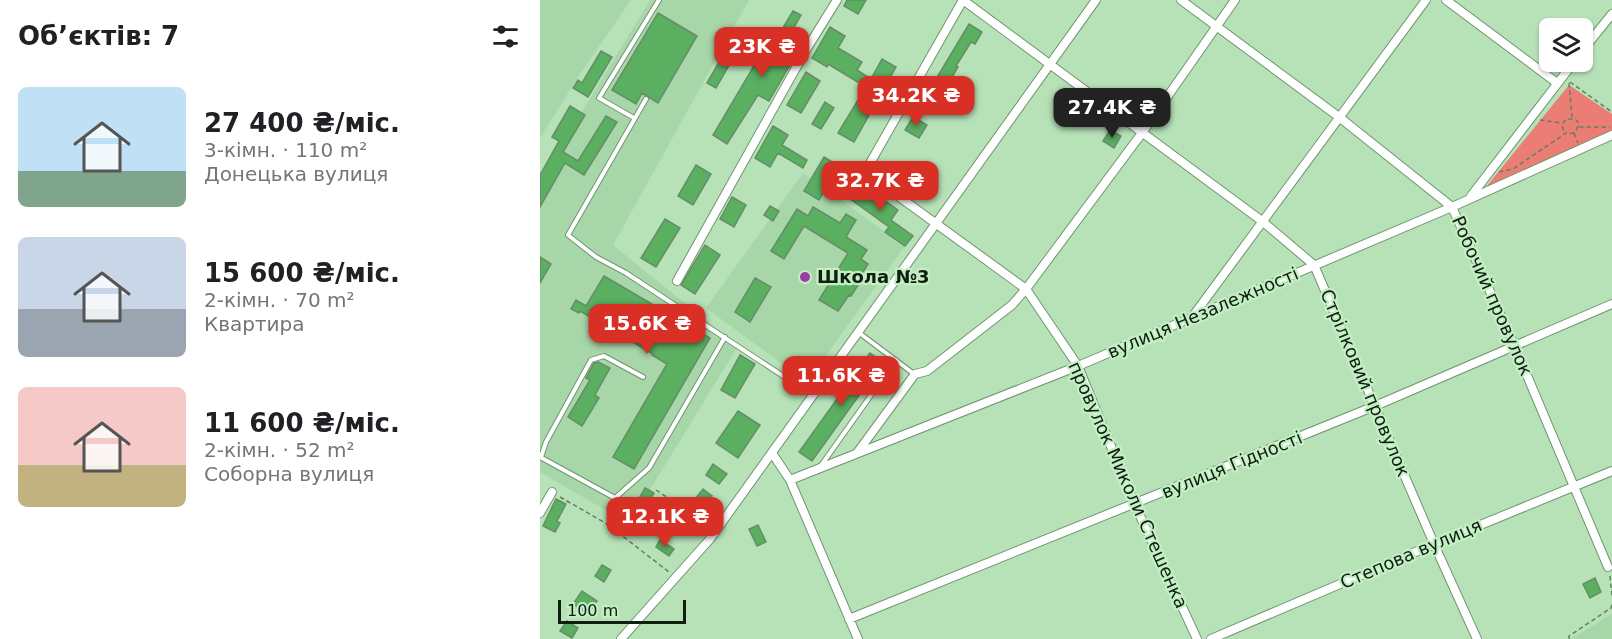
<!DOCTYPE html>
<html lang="uk">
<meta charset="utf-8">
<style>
body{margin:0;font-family:"DejaVu Sans",sans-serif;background:#f6f6f6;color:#202124;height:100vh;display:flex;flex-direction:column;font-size:22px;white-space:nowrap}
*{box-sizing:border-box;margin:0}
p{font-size:20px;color:#757577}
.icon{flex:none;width:33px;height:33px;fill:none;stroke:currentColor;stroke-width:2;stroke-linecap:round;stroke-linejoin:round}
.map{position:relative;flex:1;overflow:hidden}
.sheet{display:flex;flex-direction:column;background:#fff;width:540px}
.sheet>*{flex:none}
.controls{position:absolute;left:999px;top:18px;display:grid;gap:12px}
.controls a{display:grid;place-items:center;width:54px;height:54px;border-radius:9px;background:#fff;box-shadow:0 2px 4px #0004;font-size:30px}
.scale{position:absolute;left:18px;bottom:15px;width:128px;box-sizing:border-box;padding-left:6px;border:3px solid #0e1e0f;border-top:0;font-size:16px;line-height:21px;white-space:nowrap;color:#0e1e0f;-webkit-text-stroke:4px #c4efc5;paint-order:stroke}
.price{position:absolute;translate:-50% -51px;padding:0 14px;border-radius:12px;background:#d93025;color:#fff;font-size:20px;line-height:39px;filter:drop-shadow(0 2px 3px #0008)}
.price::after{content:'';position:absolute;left:50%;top:36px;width:18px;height:14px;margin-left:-9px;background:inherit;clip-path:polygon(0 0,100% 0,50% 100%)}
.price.current{background:#222;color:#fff}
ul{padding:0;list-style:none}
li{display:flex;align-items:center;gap:18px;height:150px;padding:0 18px}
li span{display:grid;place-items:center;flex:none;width:168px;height:120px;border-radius:9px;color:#555}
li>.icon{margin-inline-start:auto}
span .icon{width:72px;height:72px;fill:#fffc;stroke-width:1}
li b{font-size:26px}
h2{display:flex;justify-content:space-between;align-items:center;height:72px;padding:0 18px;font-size:26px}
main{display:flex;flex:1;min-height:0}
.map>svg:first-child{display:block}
</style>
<main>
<section class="sheet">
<h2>Об’єктів: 7<svg class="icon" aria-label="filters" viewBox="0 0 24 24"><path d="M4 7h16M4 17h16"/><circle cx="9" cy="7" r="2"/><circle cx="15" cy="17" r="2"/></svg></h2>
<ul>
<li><span style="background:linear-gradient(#bfe0f5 70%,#7fa58c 0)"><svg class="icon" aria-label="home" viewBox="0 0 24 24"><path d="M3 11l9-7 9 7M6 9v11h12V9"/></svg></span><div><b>27 400 ₴/міс.</b><p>3-кімн. · 110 m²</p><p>Донецька вулиця</p></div></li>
<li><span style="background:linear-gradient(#c9d6e8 60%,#9aa5b1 0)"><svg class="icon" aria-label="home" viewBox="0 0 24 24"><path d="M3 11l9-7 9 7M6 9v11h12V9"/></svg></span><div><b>15 600 ₴/міс.</b><p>2-кімн. · 70 m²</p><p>Квартира</p></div></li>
<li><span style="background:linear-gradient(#f6c9c9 65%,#c2b280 0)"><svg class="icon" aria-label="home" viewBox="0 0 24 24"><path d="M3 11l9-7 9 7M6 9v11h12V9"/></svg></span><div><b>11 600 ₴/міс.</b><p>2-кімн. · 52 m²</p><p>Соборна вулиця</p></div></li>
</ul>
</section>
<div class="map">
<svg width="1072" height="639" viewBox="0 0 1072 639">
<rect width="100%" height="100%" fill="#b7e2b8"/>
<path fill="#a7d6a8" d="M0 0H91L38 77 0 138Z
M110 0H209L73 245 198 346 89 524 0 472V181Z
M263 173 365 246 267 382 166 308Z
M1072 614V639H1031Z"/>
<path fill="#ec7d75" d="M1029 85 1072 114V135L946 187Z"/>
<path fill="#5aaf61" stroke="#668d67" stroke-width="1.5" d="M307 0H326L318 14 304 6Z
M253 11 261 15 251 33 264 41 229 101 218 95 187 144 173 135 227 44 232 46Z
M118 13 157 36 118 103 102 93 96 104 72 90Z
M429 24 442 32 435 44 431 42 416 66 418 67 409 82 411 83 395 112 381 104Z
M290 27 305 36 298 48 322 62 317 70 331 79 342 59 356 67 314 142 298 133 326 87 288 64 287 67 272 58Z
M61 51 72 57 48 97 33 88 38 80 42 83Z
M183 55 192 60 176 88 167 83Z
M266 72 280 81 261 113 247 105Z
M285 102 294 108 281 129 272 124Z
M30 106 45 115 23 152 38 161 66 116 77 122 44 175 25 163 0 207V175L19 141 12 137Z
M373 117 387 125 379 138 365 130Z
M233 126 248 135 242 145 267 160 263 168 238 153 230 167 215 158Z
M570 130 581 136 574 148 563 141Z
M284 157 299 166 279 200 264 191Z
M156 165 171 174 153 205 138 196Z
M342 172 366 189 364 193 339 175Z
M320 183 358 210 351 220 373 236 365 246 345 232 349 227 309 198Z
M192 197 206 205 194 227 180 219Z
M230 206 239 211 233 221 224 215Z
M273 207 300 223 306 214 316 220 306 237 327 250 321 259 328 264 318 280 320 282 311 296 309 295 298 311 279 300 308 253 264 226 244 259 231 251 257 209 268 216Z
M125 219 140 228 116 267 101 258Z
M165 245 180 255 155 294 141 285Z
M0 257 11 264 0 283Z
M64 276 170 338 94 469 73 457 127 364 112 355 113 354 40 311 39 313 31 309 36 300 46 306Z
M215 278 231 287 210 322 195 312Z
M330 353 343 362 272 461 259 452Z
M200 355 215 364 195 398 181 390Z
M58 362 70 368 55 395 59 398 42 426 28 417 50 380 46 378 54 363Z
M198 411 220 425 198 458 176 443Z
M173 464 187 474 179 484 166 475Z
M105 488 114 493 104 509 96 504Z
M163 489 172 496 164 506 155 499Z
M16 499 26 504 17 521 20 523 15 532 3 526Z
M218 525 226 542 217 546 209 529Z
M120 540 134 549 129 556 116 547Z
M62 565 71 570 64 582 55 576Z
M1055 578 1061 592 1050 598 1043 584Z
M42 591 57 601 48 614 33 604Z
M27 621 38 628 32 638 20 631Z"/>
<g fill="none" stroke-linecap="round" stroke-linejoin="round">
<g stroke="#6e966f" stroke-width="6">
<path id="service" d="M106 99 28 235 56 257 86 273 272 395
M94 118 59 98 119 0
M318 332 374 374
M0 457 75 498 109 468 185 337
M1 457 6 442 51 360 64 356 103 377
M280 467 356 360"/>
</g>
<g stroke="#6e966f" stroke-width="10">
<path id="minor" d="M423 0 722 221 774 265 894 544 937 639
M423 0 325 172 486 289 538 366 595 505 657 639
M641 0 799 117 912 207 975 347 1068 567
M906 0 1017 83
M1042 51 1072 14
M931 196 1034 62
M137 281 266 50 297 0
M653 316 886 0
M232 453 250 480 318 639
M317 453 375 374 387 371 472 305 486 289 602 133 695 0
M250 480 538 366 912 207 1072 135
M0 513 12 492
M309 619 835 406 1072 304
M81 639 170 539 556 0
M671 639 894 544 1072 471"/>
</g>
<path stroke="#627f63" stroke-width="1.5" stroke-dasharray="4.5 3" stroke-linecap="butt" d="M1030 82 1072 112
M1029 83 1032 117
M1000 120 1022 123
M1039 127H1070
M1034 133 1038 143
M959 172 973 169 1026 133 1029 134C1036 133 1038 129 1038 122L1035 119H1026L1022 125 1023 129 1026 133
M116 490 170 526
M20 497 67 524 129 572
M1070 576 1072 596
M1029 639V636L1071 608 1072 604"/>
<use href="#service" stroke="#fff" stroke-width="4"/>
<use href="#minor" stroke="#fff" stroke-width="8"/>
</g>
<circle fill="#9c3ba2" stroke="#c4efc5" stroke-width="2" cx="265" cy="277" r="6"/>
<g text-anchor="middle" stroke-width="4.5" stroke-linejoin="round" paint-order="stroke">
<g font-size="18" font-weight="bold" fill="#0e1e0f" stroke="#c4efc5" text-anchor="start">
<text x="277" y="283">Школа №3</text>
</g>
<g font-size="18" fill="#0e1e0f" stroke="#c4efc5">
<text transform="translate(952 296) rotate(66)" y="6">Робочий провулок</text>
<text transform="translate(663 313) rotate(-23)" y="6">вулиця Незалежності</text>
<text transform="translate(825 383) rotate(67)" y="6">Стрілковий провулок</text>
<text transform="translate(692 465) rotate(-22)" y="6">вулиця Гідності</text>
<text transform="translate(588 485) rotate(66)" y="6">провулок Миколи Стешенка</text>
<text transform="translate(871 554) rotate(-23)" y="6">Степова вулиця</text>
</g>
</g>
</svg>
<div class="controls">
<a><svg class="icon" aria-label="layers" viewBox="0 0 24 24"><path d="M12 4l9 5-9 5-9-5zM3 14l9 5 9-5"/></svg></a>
</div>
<div class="scale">100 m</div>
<b class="price" style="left:222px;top:78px">23K ₴</b>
<b class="price" style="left:376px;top:127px">34.2K ₴</b>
<b class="price current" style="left:572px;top:139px">27.4K ₴</b>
<b class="price" style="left:340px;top:212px">32.7K ₴</b>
<b class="price" style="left:107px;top:355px">15.6K ₴</b>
<b class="price" style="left:301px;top:407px">11.6K ₴</b>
<b class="price" style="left:125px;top:548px">12.1K ₴</b>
</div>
</main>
